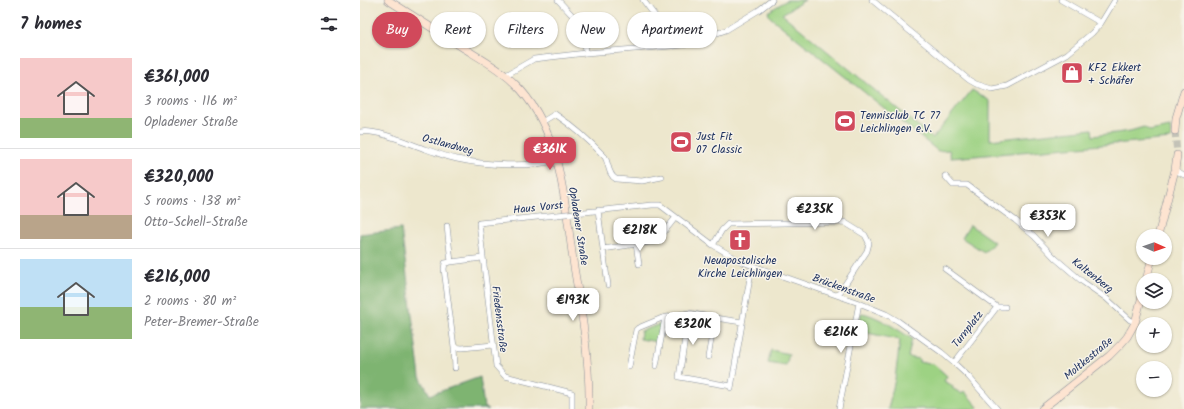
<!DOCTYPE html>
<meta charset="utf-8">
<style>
body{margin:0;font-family:Kalam,sans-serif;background:#f2f2f3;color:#2b2b33;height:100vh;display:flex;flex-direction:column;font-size:15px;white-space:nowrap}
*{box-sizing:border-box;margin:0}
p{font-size:13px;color:#7c7c81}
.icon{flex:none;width:22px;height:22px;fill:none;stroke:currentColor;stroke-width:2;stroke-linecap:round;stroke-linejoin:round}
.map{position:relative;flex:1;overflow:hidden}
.panel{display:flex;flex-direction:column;background:#fff;width:360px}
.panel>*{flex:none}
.guide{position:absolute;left:12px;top:12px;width:380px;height:36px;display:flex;gap:8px}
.needle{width:26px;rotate:92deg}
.controls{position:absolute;left:776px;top:229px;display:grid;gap:8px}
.controls a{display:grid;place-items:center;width:36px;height:36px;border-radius:50%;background:#fff;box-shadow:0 1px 3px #0004;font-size:20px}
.price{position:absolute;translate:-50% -34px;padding:0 9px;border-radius:8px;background:#fff;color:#222;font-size:13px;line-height:26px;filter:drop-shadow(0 1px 2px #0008)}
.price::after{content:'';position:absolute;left:50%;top:24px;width:12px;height:9px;margin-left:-6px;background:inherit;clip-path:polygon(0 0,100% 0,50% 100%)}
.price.active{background:#d1495b;color:#fff}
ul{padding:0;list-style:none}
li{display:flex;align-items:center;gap:12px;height:100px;padding:0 20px}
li+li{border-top:1px solid #e1e1e2}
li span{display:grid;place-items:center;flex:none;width:112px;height:80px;border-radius:0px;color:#555}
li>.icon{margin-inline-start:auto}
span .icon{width:48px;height:48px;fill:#fffc;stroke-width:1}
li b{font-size:17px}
h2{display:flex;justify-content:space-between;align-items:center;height:48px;padding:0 20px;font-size:17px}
.tag{padding:0 14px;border-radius:18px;background:#fff;box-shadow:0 1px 3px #0004;font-size:14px;line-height:36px}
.tag.active{background:#d1495b;color:#fff}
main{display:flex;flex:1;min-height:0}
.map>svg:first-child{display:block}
</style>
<main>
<section class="panel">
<h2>7 homes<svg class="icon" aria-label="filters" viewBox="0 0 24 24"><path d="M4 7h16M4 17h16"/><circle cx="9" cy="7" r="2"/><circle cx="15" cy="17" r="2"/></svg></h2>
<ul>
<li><span style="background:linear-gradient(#f6c9c9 75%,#8fb573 0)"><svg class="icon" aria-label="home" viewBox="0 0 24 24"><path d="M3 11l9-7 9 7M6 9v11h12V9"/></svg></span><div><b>€361,000</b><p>3 rooms · 116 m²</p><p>Opladener Straße</p></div></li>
<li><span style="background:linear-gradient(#f6c9c9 70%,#b9a48a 0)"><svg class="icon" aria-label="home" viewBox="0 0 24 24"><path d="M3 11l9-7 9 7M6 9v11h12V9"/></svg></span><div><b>€320,000</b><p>5 rooms · 138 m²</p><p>Otto-Schell-Straße</p></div></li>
<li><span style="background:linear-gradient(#bfe0f5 60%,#8fb573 0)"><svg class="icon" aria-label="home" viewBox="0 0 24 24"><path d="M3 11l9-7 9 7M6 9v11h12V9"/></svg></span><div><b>€216,000</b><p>2 rooms · 80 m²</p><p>Peter-Bremer-Straße</p></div></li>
</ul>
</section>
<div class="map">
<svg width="824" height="409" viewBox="0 0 824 409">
<rect width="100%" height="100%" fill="#f7f3e8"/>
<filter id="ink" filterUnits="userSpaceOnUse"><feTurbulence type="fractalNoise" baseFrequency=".025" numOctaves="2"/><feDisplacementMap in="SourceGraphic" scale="8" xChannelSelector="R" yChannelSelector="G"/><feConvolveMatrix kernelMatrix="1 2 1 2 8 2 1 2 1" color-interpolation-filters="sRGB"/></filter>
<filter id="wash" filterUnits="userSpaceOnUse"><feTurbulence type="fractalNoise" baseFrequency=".012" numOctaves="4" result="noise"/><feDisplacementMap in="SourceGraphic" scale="16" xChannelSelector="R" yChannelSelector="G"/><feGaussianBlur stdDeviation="0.9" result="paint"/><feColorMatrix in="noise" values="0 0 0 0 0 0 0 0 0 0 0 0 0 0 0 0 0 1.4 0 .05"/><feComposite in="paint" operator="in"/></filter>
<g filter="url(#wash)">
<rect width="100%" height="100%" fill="#ede7cd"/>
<path fill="#9dd283" stroke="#5c8070" d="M427 0H445L422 14 573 138 612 90 630 101V140L732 129 733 136 770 131 784 127 790 131 810 127 811 139 591 158 589 150 578 151 410 17 408 12Z
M610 225 634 242 629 248 624 252 602 238Z
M501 313C514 314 541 331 552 339L548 357 559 359V362L570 364 571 363 575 365 587 376 584 381 593 386 592 388 602 394 604 391 618 407 617 409H528L535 379 540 340 498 331Z
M301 324 298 342 280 339 281 331Z
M411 350 429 354 426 366 408 363Z"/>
<path fill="#7eb471" stroke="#4c7268" d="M41 229 60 377 70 395 120 377 124 407 129 409H0V234Z"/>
</g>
<g filter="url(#ink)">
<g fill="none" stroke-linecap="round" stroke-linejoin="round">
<path stroke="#c3c2b7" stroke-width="7" stroke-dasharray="7 3.5" stroke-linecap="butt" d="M815 131 817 155"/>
<g stroke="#848b96" stroke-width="6">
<path id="street" d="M198 0 224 28 226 53
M283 0 299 21 315 46
M512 0 609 80 616 84 632 89 647 86 707 54 732 33 741 23 755 0
M701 0 741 23
M146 75 174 59 226 53 324 45 366 30 399 10 412 0
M182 122 195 114C213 126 230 141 245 157 249 164 248 175 256 179L282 181 302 177
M0 132C16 129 48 143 65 149 75 152 86 157 97 159 124 165 169 168 197 160
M815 170 824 175
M585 176 593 185H607L655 220 674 236 695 258 723 282 746 298 770 320 775 322
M238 210 243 249
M215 213 292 205H300L353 245 382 262 499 303 526 314 538 321 581 352 594 363 608 376 637 409
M197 215 119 223 136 366 145 376 212 393V409
M87 226 91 262
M276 244 279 264
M353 245 362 230 368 224 484 222 505 235 509 243 507 251 478 295
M122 258 91 262 85 263 84 269 94 347 102 348 133 345
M585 269 637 307H645
M248 285 243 249 297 241 316 217
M329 313 319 377 371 386
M355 318 382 322
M94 347 95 368
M594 363 637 307
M296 366 305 318
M269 367 276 330 278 328 302 318 329 313 355 318 348 357
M371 388 392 266
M479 409 499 303"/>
</g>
<g stroke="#848b96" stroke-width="8">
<path id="secondary" d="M28 0C53 16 77 31 102 47 123 60 144 71 161 90 203 138 205 207 214 267 222 314 230 361 229 409
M815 131 816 118 824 91
M798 236 815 170 817 155
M786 280 792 258
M682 409 749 356 761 344 767 337 775 323 783 292"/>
</g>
<use href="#street" stroke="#fff" stroke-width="5"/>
<use href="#secondary" stroke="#fde4d1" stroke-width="7"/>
<g stroke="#848b96" stroke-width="6" stroke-linecap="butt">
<path id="street-bridge" d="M197 215 215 213"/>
</g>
<use href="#street-bridge" stroke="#fff" stroke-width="5"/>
</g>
</g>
<defs>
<g id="shop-square" transform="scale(1.15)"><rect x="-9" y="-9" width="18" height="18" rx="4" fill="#d1495b" stroke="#f7f3e8"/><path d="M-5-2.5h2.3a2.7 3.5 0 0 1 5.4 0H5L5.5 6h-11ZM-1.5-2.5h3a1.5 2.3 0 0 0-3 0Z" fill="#fff"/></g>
<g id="stadium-square" transform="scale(1.15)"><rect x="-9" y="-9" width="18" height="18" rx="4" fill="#d1495b" stroke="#f7f3e8"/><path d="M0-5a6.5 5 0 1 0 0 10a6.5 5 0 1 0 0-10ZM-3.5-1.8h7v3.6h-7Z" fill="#fff"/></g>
<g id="church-square" transform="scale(1.15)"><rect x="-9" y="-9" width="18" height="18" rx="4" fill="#d1495b" stroke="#f7f3e8"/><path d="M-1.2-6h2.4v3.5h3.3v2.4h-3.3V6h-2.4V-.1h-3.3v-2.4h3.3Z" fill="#fff"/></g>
</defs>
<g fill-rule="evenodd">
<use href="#shop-square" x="712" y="73"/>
<use href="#stadium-square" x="485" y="121"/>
<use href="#stadium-square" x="321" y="142"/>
<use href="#church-square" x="380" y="240"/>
</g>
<g text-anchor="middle" stroke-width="3" stroke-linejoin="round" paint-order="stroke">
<g font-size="11" fill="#1b2f5e" stroke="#f7f3e8" text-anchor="start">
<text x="728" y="71">KFZ Ekkert<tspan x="728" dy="13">+ Schäfer</tspan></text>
<text x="500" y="119">Tennisclub TC 77<tspan x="500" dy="13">Leichlingen e.V.</tspan></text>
<text x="336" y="140">Just Fit<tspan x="336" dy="13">07 Classic</tspan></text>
<text x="380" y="264" text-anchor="middle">Neuapostolische<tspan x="380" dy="13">Kirche Leichlingen</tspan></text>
</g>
<g font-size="11" fill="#1b2f5e" stroke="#f7f3e8">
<text transform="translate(88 144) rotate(15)" y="4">Ostlandweg</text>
<text transform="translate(178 207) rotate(-6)" y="4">Haus Vorst</text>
<text transform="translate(219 226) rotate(81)" y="4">Opladener Straße</text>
<text transform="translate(733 275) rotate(38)" y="4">Kaltenberg</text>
<text transform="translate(484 288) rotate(20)" y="4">Brückenstraße</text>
<text transform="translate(140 319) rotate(83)" y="4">Friedensstraße</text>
<text transform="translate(607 329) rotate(-52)" y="4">Turnplatz</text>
<text transform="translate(728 358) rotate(-40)" y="4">Moltkestraße</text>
</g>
</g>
</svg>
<div class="controls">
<a><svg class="needle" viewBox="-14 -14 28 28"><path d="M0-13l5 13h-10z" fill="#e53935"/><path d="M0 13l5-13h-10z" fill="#7c7c81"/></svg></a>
<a><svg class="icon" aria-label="layers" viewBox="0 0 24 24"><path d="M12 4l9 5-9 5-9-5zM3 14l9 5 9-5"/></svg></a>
<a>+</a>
<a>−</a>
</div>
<b class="price active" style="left:190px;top:171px">€361K</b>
<b class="price" style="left:455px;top:231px">€235K</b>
<b class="price" style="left:688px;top:238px">€353K</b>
<b class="price" style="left:280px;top:252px">€218K</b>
<b class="price" style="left:213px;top:322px">€193K</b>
<b class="price" style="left:333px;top:346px">€320K</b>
<b class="price" style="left:481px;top:354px">€216K</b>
<div class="guide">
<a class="tag active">Buy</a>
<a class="tag">Rent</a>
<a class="tag">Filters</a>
<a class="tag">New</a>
<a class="tag">Apartment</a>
</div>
</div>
</main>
